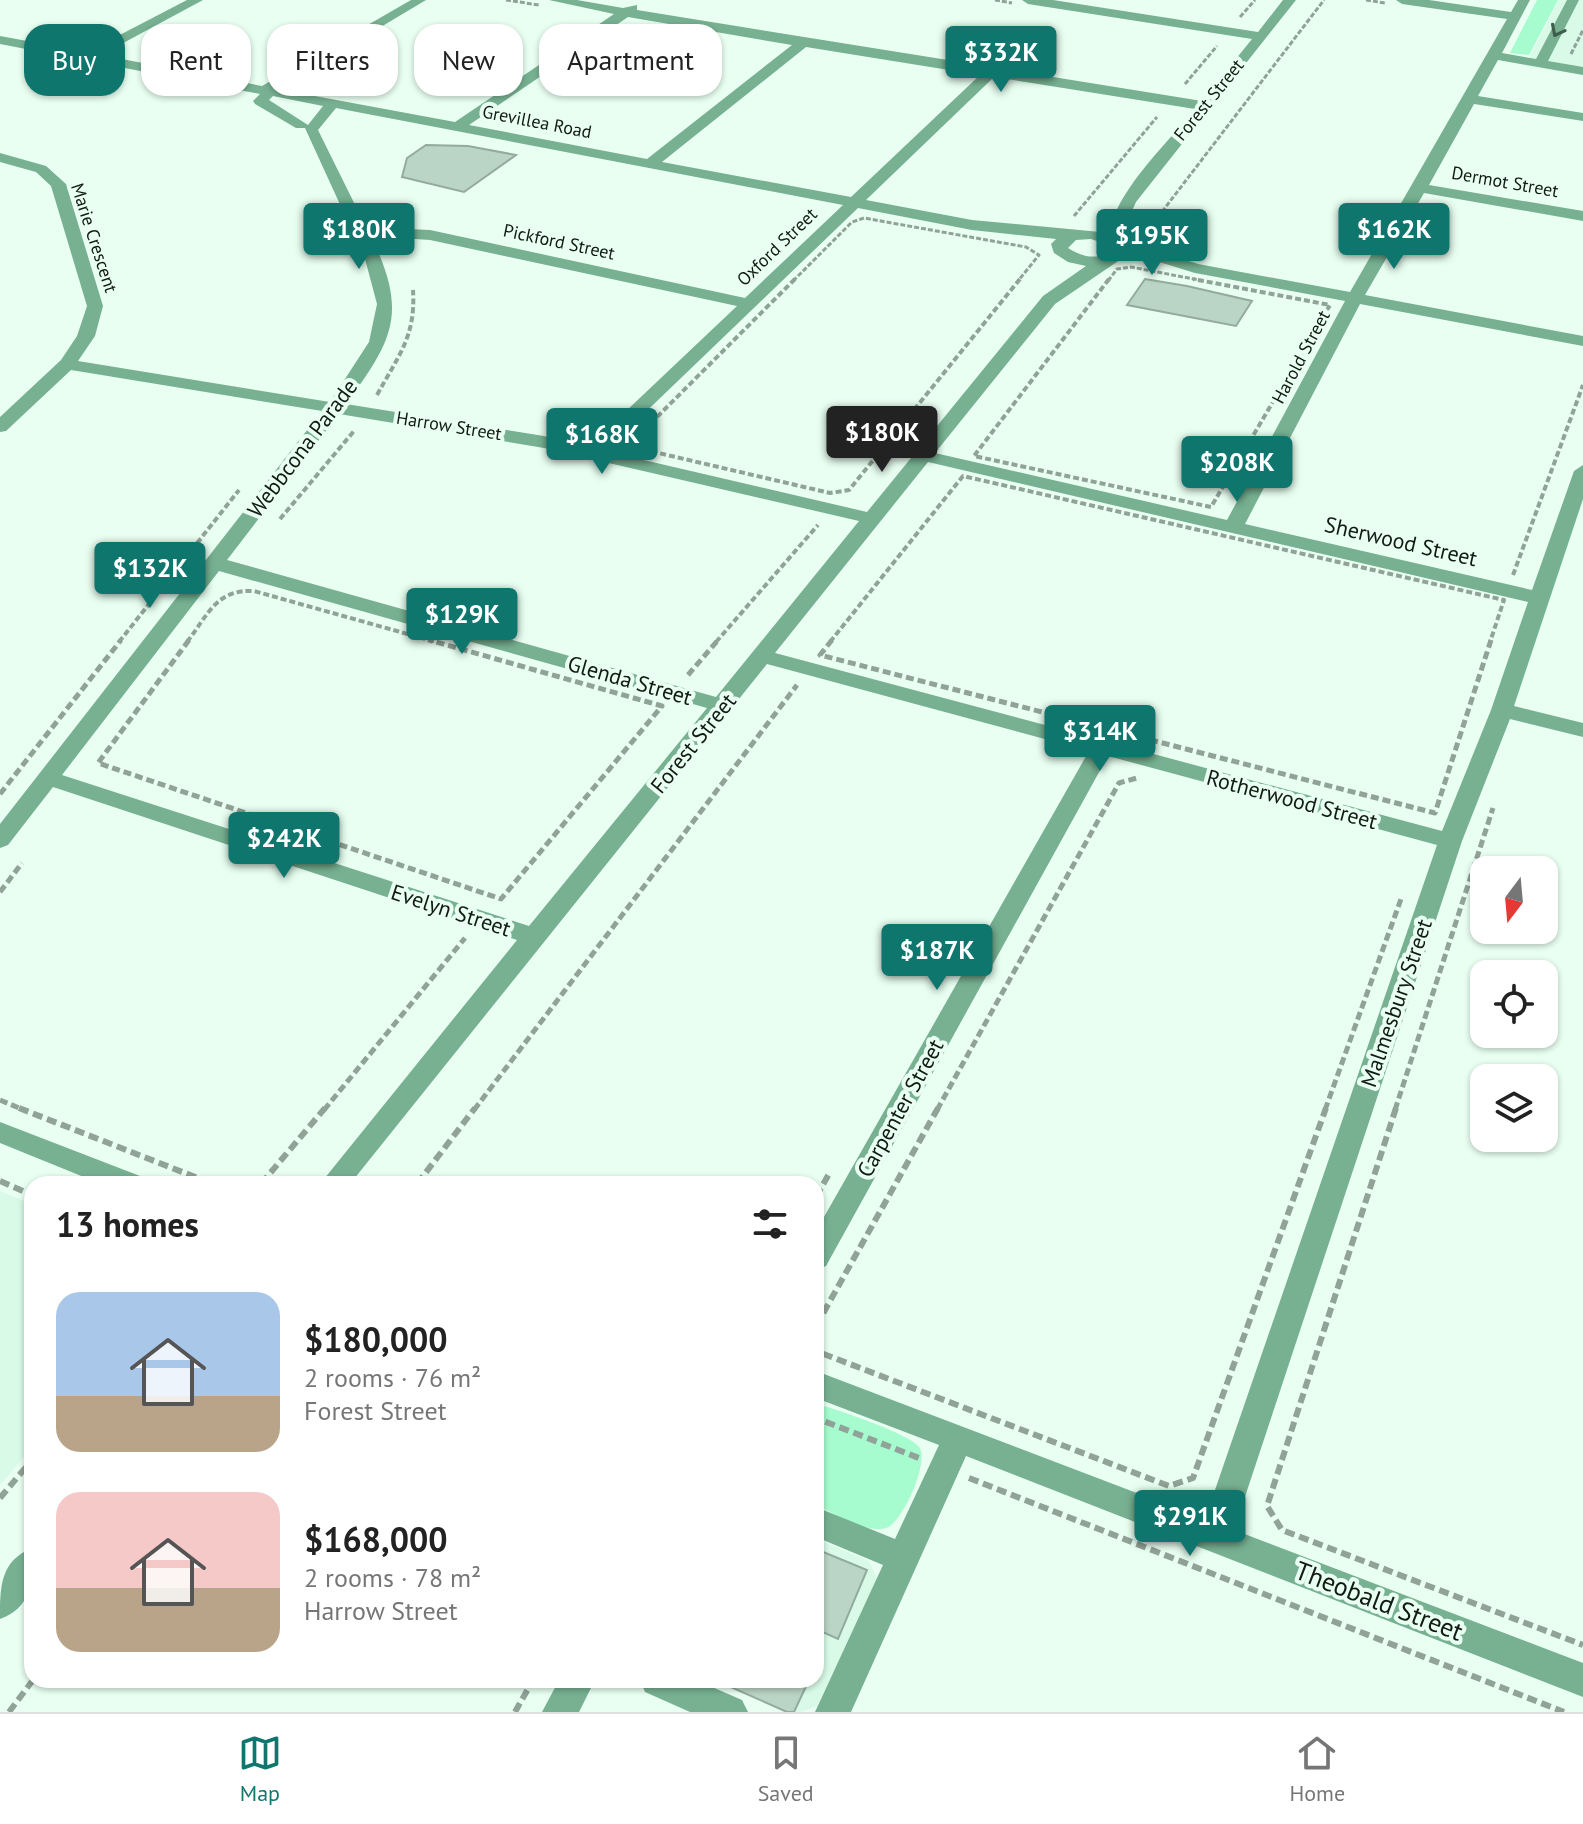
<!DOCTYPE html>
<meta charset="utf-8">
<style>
body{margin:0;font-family:"PT Sans",sans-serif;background:#f2f2f2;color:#222;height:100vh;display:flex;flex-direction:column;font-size:30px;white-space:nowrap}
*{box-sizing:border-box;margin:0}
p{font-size:26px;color:#767676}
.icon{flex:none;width:44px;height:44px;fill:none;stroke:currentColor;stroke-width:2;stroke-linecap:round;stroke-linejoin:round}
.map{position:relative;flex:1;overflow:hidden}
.side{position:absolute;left:24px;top:1176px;width:800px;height:512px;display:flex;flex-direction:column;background:#fff;border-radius:24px;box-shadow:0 2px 6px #0004}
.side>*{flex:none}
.top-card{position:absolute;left:24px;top:24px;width:800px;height:72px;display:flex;gap:16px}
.needle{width:52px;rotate:196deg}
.buttons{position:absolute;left:1470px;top:856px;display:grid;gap:16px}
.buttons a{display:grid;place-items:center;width:88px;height:88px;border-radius:16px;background:#fff;box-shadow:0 2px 6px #0004;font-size:40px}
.price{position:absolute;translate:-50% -68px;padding:0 18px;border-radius:8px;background:#0f766e;color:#fff;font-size:26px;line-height:52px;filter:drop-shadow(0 2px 4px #0008)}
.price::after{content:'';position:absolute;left:50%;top:48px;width:24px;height:18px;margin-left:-12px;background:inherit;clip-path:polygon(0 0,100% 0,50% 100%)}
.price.active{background:#222;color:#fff}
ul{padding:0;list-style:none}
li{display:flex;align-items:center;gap:24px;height:200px;padding:0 32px}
li span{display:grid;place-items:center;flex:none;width:224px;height:160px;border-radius:24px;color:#555}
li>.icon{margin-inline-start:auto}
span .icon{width:96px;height:96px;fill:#fffc;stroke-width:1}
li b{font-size:34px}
h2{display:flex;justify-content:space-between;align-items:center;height:96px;padding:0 32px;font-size:34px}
.tag{padding:0 28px;border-radius:24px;background:#fff;box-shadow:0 2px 6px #0004;font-size:28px;line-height:72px}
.tag.active{background:#0f766e;color:#fff}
.tabs{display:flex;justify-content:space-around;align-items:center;height:112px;border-top:2px solid #e0e0e0;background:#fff;font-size:22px;color:#767676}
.tabs a{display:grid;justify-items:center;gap:4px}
.tabs .active{color:#0f766e}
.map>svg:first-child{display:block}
</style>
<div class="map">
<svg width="1583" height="1712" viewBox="0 0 1583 1712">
<rect width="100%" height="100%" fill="#e9fff2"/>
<path fill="#d8fae6" d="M1559 0H1583V75L1525 66Z
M0 1191 32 1204V1447L0 1485Z
M816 1539 869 1561 878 1581 817 1706 800 1712H787L715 1680H816Z"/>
<path fill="#a6fcce" d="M1537 0H1558L1529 55 1510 53Z
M816 1404C834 1408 910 1434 919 1447 930 1460 903 1523 886 1528 867 1534 834 1513 816 1505Z"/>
<path fill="#bad4c5" stroke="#92ab9d" stroke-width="2" d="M426 145 468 146 516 155 464 192 402 177 407 158Z
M1145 279 1187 286 1252 301 1236 326 1127 305Z
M816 1549 867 1570 838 1639 816 1629Z
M715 1680H809L794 1712H787Z"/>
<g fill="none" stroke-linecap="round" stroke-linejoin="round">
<path stroke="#91a298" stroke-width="3" stroke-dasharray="5 2" stroke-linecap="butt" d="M506 0 539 5
M995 0 1012 3
M1366 0 1385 3
M1240 17 1255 0
M1571 54 1583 30
M1185 84 1217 46
M1074 216 1157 117
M1145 234 1324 0
M793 281 852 222 864 218 1026 247 1039 255 1018 281
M1108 281 1117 269 1131 267 1204 281"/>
<path stroke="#91a298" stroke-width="4" stroke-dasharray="6 3" stroke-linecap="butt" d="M795 279 633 441 637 448 830 493 849 490 1020 279
M1109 279 974 456 1211 507 1330 305 1193 279
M377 395C398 356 416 337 413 290
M280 519 354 431
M1513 575 1583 385
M119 642 239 490
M187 642C208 615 216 589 254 591L436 642
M716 642 818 525
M830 642 963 476 1504 600 1490 642"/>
<path stroke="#91a298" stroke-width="5" stroke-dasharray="8 4" stroke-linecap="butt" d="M189 640 98 763 501 899 662 706 429 640
M832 640 820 655 1435 813 1491 640
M688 675 718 640
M0 794 121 640
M0 892 22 863
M0 1100 24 1110
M324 1110 465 938
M474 1110 797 685
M937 1110 1119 783 1137 778
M1325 1110 1401 899
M1395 1110 1493 808"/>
<path stroke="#91a298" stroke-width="6" stroke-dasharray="10 5" stroke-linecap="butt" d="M19 1108 213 1184
M1396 1108 1267 1506 1282 1530 1583 1645
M0 1181 32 1195
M261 1184 325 1108
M417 1184 475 1108
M816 1197 830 1172
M816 1326 938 1108
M816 1341 821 1353 1169 1486 1193 1478 1326 1108
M816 1429 821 1420 919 1458
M969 1478 1564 1712
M0 1498 32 1460
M9 1712 33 1680
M515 1712 533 1680"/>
<path fill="#77b192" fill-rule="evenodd" d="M187 0H203L101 55 262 86 411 0H426L277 89 455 122 614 14 549 0H577L623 8 637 5V10L1202 101 1252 39 1028 4 1022 0H1053L1258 32 1283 0H1296L1136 202 1127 222V241L1198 264 1350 292 1507 19 1402 4 1396 0H1429L1511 12 1518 0H1530L1502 53 1536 59 1567 0H1579L1548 61 1583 67V75L1498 60 1478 96 1583 113V121L1474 104 1429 185 1583 211V221L1424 193 1365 295 1583 336V346L1360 304 1245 524 1532 590 1574 471 1583 465V499L1514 706 1583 723V737L1510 719 1462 841 1234 1530 1583 1663V1697L966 1456 851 1712H815L883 1565 816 1537V1507L895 1539 939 1445 816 1398V1371L1205 1519 1437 845 1108 756 826 1266 816 1270V1231L1089 751 767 664 350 1184H320L517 940 53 787 8 845 0 848V824L322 411 71 370 6 431 0 432V417L61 360 77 336 87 306 51 186 36 172 0 162V153L46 166 66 184 103 306 95 336 78 361 330 402 369 342 377 304 365 259 305 128H296L255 104 253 101 260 94 0 44V36L87 52ZM628 17 792 45 647 159 469 125ZM806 47 980 75 851 197 662 162ZM994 77 1195 109C1172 138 1111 196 1111 233L972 220 866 200ZM273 96 323 106 308 125 269 100ZM336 108 843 205 745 298 430 230 366 227 318 130ZM858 208 972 230 1056 239 1051 244 1054 253 1068 262 1086 266 1043 296 867 512 605 451ZM371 236 430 240 737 306 588 447 544 436 346 404C394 339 408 313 371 236ZM1091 239 1114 247V250C1098 260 1083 258 1068 248L1076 240ZM1130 253 1195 273 1345 301 1227 520 935 453 1055 304ZM339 414 544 448 859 521 716 697 227 560ZM928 462 1528 602 1491 710 1442 831 775 653ZM219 571 707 708 529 926 62 775Z
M0 1122 140 1176 144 1184H101L0 1143Z
M32 1548C32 1579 34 1606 0 1619 0 1587 0 1561 32 1548Z
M559 1680H595L579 1712H542Z
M640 1680H696L742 1700 748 1712H690L645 1692Z"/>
</g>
<defs><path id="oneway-chevron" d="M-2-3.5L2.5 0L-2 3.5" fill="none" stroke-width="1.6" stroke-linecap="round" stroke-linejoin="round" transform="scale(2)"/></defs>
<use stroke="#3f5e4d" href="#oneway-chevron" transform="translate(1557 31) rotate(117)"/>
<g text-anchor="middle" stroke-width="8" stroke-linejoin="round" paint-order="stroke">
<g font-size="18" fill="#111a15" stroke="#e9fff2">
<text transform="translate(1209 100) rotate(-51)" y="6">Forest Street</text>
<text transform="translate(537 122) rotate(11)" y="6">Grevillea Road</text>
<text transform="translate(1505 182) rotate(10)" y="6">Dermot Street</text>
<text transform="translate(94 238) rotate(72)" y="6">Marie Crescent</text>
<text transform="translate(559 242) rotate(12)" y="6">Pickford Street</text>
<text transform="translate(777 247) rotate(-44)" y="6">Oxford Street</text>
<text transform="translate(1301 357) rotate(-62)" y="6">Harold Street</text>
<text transform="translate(449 426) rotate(9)" y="6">Harrow Street</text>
</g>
<g font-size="22" fill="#111a15" stroke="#e9fff2">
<text transform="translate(302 448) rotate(-53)" y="8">Webbcona Parade</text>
<text transform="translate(1401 541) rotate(13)" y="8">Sherwood Street</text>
<text transform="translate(630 680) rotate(16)" y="8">Glenda Street</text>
<text transform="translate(693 743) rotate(-51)" y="8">Forest Street</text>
<text transform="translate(1292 799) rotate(15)" y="8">Rotherwood Street</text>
<text transform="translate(451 910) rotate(18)" y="8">Evelyn Street</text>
<text transform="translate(1396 1003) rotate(-71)" y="8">Malmesbury Street</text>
<text transform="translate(900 1108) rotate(-61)" y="8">Carpenter Street</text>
</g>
<g font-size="26" fill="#111a15" stroke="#e9fff2">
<text transform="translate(1379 1601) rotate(21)" y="9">Theobald Street</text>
</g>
</g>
</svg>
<div class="buttons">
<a><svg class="needle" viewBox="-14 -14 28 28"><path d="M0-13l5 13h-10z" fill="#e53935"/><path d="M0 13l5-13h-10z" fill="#767676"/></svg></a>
<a><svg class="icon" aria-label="locate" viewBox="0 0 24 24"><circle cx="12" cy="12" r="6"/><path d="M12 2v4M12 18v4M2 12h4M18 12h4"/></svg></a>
<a><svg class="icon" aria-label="layers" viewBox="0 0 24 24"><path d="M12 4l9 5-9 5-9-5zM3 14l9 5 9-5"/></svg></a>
</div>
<b class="price" style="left:1001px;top:94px">$332K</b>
<b class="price" style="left:359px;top:271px">$180K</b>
<b class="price" style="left:1394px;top:271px">$162K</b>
<b class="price" style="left:1152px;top:277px">$195K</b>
<b class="price active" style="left:882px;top:474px">$180K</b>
<b class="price" style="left:602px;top:476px">$168K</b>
<b class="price" style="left:1237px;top:504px">$208K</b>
<b class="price" style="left:150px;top:610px">$132K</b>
<b class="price" style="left:462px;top:656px">$129K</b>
<b class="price" style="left:1100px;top:773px">$314K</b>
<b class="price" style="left:284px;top:880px">$242K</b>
<b class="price" style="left:937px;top:992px">$187K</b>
<b class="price" style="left:1190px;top:1558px">$291K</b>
<div class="top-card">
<a class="tag active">Buy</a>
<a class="tag">Rent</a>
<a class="tag">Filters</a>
<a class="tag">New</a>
<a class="tag">Apartment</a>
</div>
<section class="side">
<h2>13 homes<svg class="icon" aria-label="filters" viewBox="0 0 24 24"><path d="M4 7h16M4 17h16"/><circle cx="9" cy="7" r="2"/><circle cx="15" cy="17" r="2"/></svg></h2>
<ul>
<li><span style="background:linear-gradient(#a9c7e8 65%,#b9a48a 0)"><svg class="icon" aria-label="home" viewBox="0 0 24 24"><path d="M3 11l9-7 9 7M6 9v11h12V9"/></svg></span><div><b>$180,000</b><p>2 rooms · 76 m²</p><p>Forest Street</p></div></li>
<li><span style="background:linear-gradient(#f6c9c9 60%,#b9a48a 0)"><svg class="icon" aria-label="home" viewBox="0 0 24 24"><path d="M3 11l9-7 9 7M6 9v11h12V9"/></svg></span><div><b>$168,000</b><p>2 rooms · 78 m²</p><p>Harrow Street</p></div></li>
</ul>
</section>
</div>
<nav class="tabs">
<a class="active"><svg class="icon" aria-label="map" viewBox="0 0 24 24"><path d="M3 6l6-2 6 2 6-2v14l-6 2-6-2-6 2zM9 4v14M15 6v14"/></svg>Map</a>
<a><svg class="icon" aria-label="saved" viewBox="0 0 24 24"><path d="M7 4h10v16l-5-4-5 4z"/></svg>Saved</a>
<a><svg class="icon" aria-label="home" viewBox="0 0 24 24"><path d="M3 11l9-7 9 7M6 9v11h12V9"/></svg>Home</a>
</nav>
